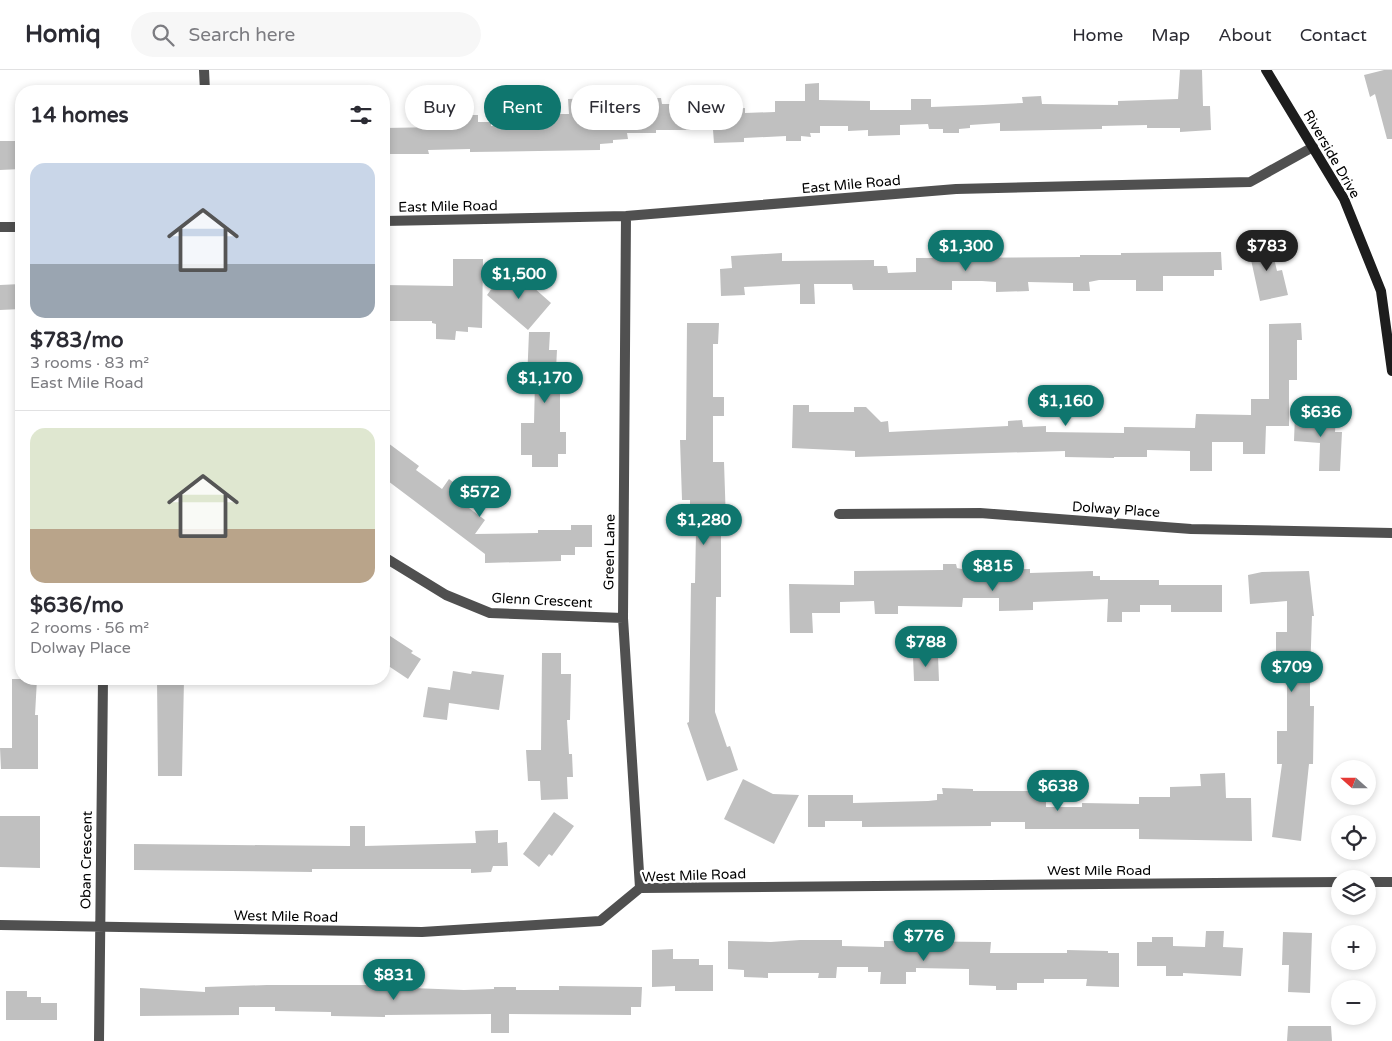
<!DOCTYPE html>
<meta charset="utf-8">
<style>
body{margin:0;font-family:"Varela Round",sans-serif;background:#f7f7f7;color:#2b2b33;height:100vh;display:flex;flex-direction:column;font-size:19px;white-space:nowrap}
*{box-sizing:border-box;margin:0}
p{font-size:16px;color:#7c7c81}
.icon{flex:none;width:28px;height:28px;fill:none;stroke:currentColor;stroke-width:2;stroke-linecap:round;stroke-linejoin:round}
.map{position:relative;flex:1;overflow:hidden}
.panel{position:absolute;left:15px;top:15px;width:375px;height:600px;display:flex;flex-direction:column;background:#fff;border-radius:20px;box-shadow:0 2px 8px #0003}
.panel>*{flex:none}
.banner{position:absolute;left:405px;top:15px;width:475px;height:45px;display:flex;gap:10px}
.needle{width:32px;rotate:291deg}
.fabs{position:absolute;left:1331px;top:690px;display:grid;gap:10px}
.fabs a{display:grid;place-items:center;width:45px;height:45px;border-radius:50%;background:#fff;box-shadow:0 2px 8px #0003;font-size:25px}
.price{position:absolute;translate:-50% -42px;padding:0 11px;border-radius:18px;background:#0f766e;color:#fff;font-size:16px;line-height:32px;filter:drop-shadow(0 1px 2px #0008)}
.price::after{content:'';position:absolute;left:50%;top:30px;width:15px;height:11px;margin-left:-8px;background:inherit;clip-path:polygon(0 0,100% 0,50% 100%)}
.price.selected{background:#222;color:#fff}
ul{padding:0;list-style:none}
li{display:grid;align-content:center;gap:10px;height:265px;padding:0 15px}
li+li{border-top:1px solid #e1e1e2}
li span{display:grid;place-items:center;height:155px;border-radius:15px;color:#555}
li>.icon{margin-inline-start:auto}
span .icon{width:90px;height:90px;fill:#fffc;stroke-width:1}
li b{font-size:21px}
h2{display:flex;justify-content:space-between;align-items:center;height:60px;padding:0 15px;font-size:21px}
.chip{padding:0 18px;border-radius:22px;background:#fff;box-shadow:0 2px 8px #0003;font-size:18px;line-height:45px}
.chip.selected{background:#0f766e;color:#fff}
header{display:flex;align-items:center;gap:30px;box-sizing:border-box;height:70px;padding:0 25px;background:#fff;border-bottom:1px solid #e1e1e2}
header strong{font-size:24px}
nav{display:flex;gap:28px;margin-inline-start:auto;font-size:18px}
.search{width:350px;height:45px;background:#f7f7f7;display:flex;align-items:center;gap:12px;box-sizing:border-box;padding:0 18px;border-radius:28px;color:#7c7c81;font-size:19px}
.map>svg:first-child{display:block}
</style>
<header>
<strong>Homiq</strong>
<div class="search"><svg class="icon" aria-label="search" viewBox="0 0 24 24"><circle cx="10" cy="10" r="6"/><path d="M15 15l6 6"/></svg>Search here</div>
<nav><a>Home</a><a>Map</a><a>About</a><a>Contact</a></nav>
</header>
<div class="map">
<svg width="1392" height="971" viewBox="0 0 1392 971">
<rect width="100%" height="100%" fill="#fff"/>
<path fill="#c0c0c0" d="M1180 0H1202L1203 36H1210L1211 60 1180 62V58H1147V55L1102 56V59L1000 61V53L970 55V58L959 59V63H943V59H929L928 54 900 55V65L868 66V60L848 61V56H820V63H810L811 67 801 66V71H786V66L744 68V72L714 73 713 60H656V63H627L628 69 613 70V73L600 74V80L470 82V79L428 80 429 84H384V58L442 57 441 42H466V45H478V52H491V56H522V44H569L568 29 592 28 593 48 643 46 642 28H661L662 34H686V46L729 44V39L745 38V43L775 42V31H805V14L819 13V30L870 31V40H911V29H931V37L983 35 1023 33 1022 27 1041 26 1042 34 1118 35V31L1178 29Z
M1384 0H1392V69H1387L1375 24 1370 27 1364 5Z
M0 71H21V99L0 100Z
M1270 171 1277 201 1282 200 1288 225 1260 231 1248 176Z
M1221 182 1222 200H1214V206H1163V221H1136V210H1099L1089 212 1090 221H1073V213L1028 212 1029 221 996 222V212L982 211H952V220H853L852 214H814L815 234H800V214L744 217 745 225 721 226 720 199 732 198 731 186 782 183V191L874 190V196H887L888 203 916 202V188L1080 187V185H1121V183Z
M453 189H483L482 258 468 257V262L456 261 455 270 436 269V254L432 253V251H386L384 215 453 216Z
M506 199 530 220 533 217 551 233 528 260 487 225Z
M21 214V239L0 240V215Z
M687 253H719L718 274H713V327H724V346H713V392H724L726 452H721V527H716L715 642 727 677 730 676 738 700 707 711 687 653 689 652 691 513H695L696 462H690V430H682L680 370H686Z
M1301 253 1302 270H1297V310H1289V356H1266L1265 384H1243V372H1212V401H1190V381L1147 380V387H1114V388L1065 387V381L855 387V381L792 378 793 335H809V342H854V337H866L881 352 888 351 889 362 1008 356V351L1022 350 1023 357 1046 356V362L1124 363V357L1195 358 1196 344 1251 345V329H1269V254Z
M529 262H550L549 280H557L556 299 570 300 569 323H560V362H566V384H558V397H532V385H521V353H534L535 312 527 311Z
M1295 344 1336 346 1335 362H1342L1340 401H1319L1320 373 1294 371Z
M384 370 419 396 416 400 442 419 449 409 467 423 461 432 485 450 475 464 538 463V460H571V455H592V477H575V485H561V491L485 493V484L384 408Z
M943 494H956L957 498 966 500 1030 499V503L1093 501V506H1100V510H1159V515H1222V542H1171V535H1140V542H1122V552H1107L1108 529 1033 532V540L999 541V528H963L962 537 898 536V544H875L874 531 840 532V543H812L813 563H790L789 514 854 515V501L943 500Z
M1309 501 1314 546H1312L1310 604V636H1314L1313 694H1309L1301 771 1272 767 1282 694H1277V661H1287V592H1276V562H1287V531L1250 534 1248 505 1262 502Z
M384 562 413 581 411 583 421 589 408 609 384 593Z
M542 583H561V604H571L570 650H567L569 684H572L573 707H567L568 729 541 730 540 711H528L526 680H541Z
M913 586H938L939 611H914Z
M453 601 471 604 472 601 504 605 499 640 449 633 447 650 423 647 428 617 450 620Z
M12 609H37L35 645H38V699H1L0 678H12Z
M157 609H184L182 706H158Z
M1225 703 1226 728H1251L1252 771 1139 769V759H1025V752H991V756L862 757V751H825V757H808V725H853V733L928 731 937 730V724H943L942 718 973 719V721H1046V737H1082V733L1139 734V727H1170V717L1201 716 1200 704Z
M743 709 773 724 799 725 774 774 724 749Z
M554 742 574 756 552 786 549 784 539 797 523 784Z
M0 746H40V798L0 797Z
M350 756H365V776L476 773 475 761 498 760V773L507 772 508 796H493L491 802 471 803V799H312V802L134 800V774L350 776Z
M1206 861H1224L1223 877 1243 878 1241 906 1183 903V906H1166V896H1137V872H1152V867H1173V876L1205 877Z
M1283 862 1312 863 1310 923 1288 922 1289 895H1282Z
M800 870H842V876L884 877V871L991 872 990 883H1067V880L1108 881V883H1119V917L1086 916 1087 909H1044V913H1017V920H996V916L969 915V899L916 898V902H906V914H880L881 902H868V897H837L836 908H818L819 903H768V908L744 907V900L728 899V871L771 872Z
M673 879V889H699V895H713V921H675V916L652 917V880Z
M267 915H396L412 916V918L464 920 494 919V917H516V920H559V916L642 917 641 937H631V945L509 944V963H491V944L385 945V947L331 946V942L275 941V937H239V945L140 946V918L205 922V917Z
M6 921H27V927H41V933H57V950H6Z
M1288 956H1331L1332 971H1287Z"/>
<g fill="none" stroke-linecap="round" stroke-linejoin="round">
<path stroke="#505050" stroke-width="10" d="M204 0 205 21
M626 146 623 548 640 818
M384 151 626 146 956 119 1250 112 1313 77
M0 157H21
M839 444 980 443 1191 459 1392 463
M384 487 446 525 490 543 623 548
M1368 812H1392
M0 855 422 862 600 851 640 818 1340 812
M99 971 103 609"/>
<path stroke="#1d1d1d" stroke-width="10" d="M1266 0 1344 129 1381 221 1392 301"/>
</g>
<g text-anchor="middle" stroke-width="4.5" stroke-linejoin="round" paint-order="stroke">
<g font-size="14" fill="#000" stroke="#fff">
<text transform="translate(1332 84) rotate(60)" y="5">Riverside Drive</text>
<text transform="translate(851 114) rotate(-5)" y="5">East Mile Road</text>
<text transform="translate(448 136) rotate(-1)" y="5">East Mile Road</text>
<text transform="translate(1116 439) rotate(4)" y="5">Dolway Place</text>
<text transform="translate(609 482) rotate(-89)" y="5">Green Lane</text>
<text transform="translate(542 530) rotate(3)" y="5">Glenn Crescent</text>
<text transform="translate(86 790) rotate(-89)" y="5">Oban Crescent</text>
<text x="1099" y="805">West Mile Road</text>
<text transform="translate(694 805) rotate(-2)" y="5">West Mile Road</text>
<text transform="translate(286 846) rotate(1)" y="5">West Mile Road</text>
</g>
</g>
</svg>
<div class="fabs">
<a><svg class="needle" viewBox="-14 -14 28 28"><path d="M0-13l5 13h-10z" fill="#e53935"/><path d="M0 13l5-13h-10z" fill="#7c7c81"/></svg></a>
<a><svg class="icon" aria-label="locate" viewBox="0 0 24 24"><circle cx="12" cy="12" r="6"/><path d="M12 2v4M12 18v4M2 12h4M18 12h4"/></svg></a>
<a><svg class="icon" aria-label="layers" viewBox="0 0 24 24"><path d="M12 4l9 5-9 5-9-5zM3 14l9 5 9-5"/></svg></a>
<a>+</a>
<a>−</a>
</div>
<b class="price" style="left:966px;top:202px">$1,300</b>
<b class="price selected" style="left:1267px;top:202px">$783</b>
<b class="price" style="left:519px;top:230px">$1,500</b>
<b class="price" style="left:545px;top:334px">$1,170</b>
<b class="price" style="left:1066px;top:357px">$1,160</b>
<b class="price" style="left:1321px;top:368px">$636</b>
<b class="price" style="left:480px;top:448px">$572</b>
<b class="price" style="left:704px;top:476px">$1,280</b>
<b class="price" style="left:993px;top:522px">$815</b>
<b class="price" style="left:926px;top:598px">$788</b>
<b class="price" style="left:1292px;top:623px">$709</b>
<b class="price" style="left:1058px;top:742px">$638</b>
<b class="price" style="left:924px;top:892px">$776</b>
<b class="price" style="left:394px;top:931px">$831</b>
<div class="banner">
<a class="chip">Buy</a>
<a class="chip selected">Rent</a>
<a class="chip">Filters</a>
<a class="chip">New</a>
</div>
<section class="panel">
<h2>14 homes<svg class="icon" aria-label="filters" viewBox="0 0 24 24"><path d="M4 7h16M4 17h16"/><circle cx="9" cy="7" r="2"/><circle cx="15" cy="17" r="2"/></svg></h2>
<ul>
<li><span style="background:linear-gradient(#c9d6e8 65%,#9aa5b1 0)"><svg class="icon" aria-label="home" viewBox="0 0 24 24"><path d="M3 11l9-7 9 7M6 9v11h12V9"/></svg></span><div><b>$783/mo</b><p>3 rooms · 83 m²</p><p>East Mile Road</p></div></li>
<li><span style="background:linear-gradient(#dfe7d0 65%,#b9a48a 0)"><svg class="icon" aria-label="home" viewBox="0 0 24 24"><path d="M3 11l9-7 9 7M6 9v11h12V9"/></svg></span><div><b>$636/mo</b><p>2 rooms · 56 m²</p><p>Dolway Place</p></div></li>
</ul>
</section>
</div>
